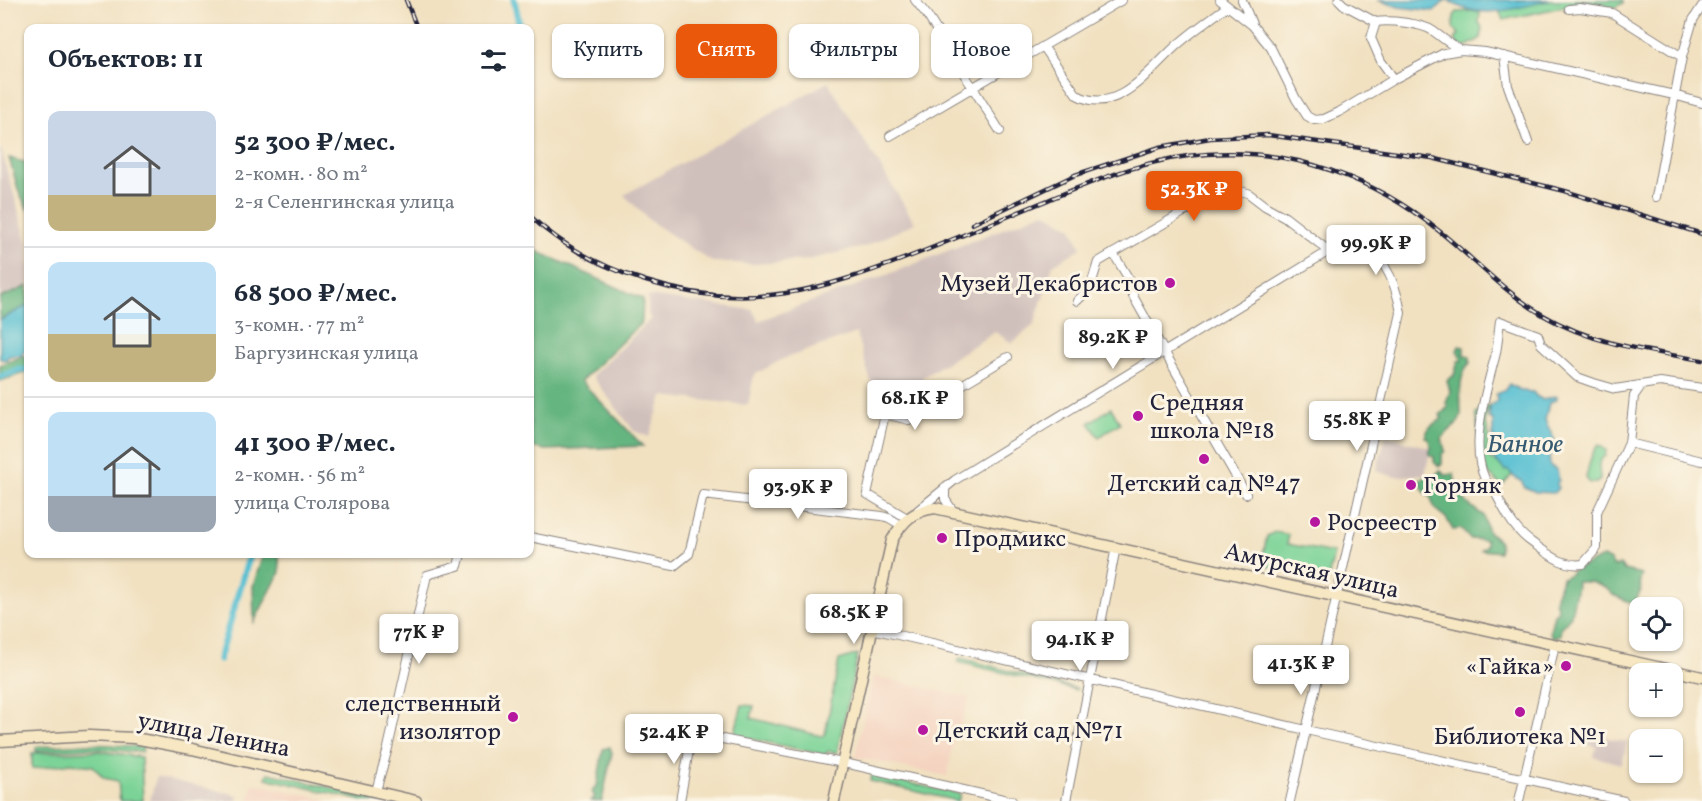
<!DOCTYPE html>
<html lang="ru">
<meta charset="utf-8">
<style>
body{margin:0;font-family:Vollkorn,serif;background:#f2f2f3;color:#1f2937;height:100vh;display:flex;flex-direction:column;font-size:22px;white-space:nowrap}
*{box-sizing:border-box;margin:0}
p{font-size:20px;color:#747a83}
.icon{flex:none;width:33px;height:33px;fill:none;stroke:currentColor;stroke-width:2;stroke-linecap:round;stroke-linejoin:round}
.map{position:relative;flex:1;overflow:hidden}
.drawer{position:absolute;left:24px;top:24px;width:510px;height:534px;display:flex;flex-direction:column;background:#fff;border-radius:12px;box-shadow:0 2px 4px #0004}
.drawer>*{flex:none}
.top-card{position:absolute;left:552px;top:24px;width:570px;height:54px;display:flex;gap:12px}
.tools{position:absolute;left:1629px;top:597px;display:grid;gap:12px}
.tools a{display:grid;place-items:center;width:54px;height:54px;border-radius:12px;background:#fff;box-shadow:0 2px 4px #0004;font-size:30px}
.price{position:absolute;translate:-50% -51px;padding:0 14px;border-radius:6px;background:#fff;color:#222;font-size:20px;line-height:39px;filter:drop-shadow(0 2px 3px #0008)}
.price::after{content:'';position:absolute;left:50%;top:36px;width:18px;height:14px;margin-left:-9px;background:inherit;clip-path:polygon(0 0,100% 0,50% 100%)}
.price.current{background:#ea580c;color:#fff}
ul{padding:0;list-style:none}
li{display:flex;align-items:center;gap:18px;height:150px;padding:0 24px}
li+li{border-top:2px solid #e0e1e3}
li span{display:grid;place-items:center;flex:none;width:168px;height:120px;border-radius:12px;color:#555}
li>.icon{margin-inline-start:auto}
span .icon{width:72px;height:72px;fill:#fffc;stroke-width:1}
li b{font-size:26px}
h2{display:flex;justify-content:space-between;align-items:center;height:72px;padding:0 24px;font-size:26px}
.tag{padding:0 21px;border-radius:12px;background:#fff;box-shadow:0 2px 4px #0004;font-size:21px;line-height:54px}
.tag.current{background:#ea580c;color:#fff}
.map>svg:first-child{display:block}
</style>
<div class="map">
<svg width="1702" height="801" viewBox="0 0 1702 801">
<rect width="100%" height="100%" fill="#fcf5e5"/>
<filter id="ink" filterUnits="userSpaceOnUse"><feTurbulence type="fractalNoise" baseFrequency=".0167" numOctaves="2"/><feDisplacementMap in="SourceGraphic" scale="12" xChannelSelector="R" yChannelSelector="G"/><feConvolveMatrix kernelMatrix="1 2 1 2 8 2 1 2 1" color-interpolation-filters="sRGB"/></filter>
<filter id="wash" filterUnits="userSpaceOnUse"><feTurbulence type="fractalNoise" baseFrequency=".008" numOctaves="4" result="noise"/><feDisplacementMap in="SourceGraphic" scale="24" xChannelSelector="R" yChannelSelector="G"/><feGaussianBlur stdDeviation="1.35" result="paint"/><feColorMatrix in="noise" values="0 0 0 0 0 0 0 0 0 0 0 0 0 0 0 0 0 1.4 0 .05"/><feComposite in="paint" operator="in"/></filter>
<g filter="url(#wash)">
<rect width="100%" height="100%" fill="#f1e1c1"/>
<path fill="#f4d3c0" d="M873 676 970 698 953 744 947 776 855 757Z
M253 783 331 801H249Z"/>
<path fill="#d0c0bc" d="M828 82 915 223 864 247 807 260 755 264 712 262 649 220 624 195Z
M0 146 28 244V285L0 297Z
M1045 212 1072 228 1081 248 1053 265 1034 325 1012 343 995 332 923 377 906 415 879 408 856 333 783 359 754 375 748 405 663 396 649 437 634 431 592 376 651 319 648 314V296L753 310 758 321 889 274Z
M1386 436 1431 448 1425 474 1395 477 1376 471Z
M1587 734 1627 742 1622 764 1594 757 1596 747 1585 744Z
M156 777 238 795 237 801H150Z"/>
<path fill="#7cd397" stroke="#4f7a69" stroke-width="1.5" d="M1550 0H1623V3L1615 7 1584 2 1503 20 1499 11Z
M1471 11 1480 12 1479 22 1483 30 1480 39 1463 48 1458 46 1455 40 1459 34 1453 28 1454 16 1457 12Z
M1490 404 1485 420 1489 434 1487 454 1491 460 1500 463 1513 474 1502 486 1488 473 1482 459 1476 414Z
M1111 408 1120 423 1099 437 1089 423Z
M1599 445 1606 450 1605 456C1596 462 1600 470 1600 480L1596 483H1590L1586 478C1589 467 1590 452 1599 445Z
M1275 532 1289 535 1287 544 1334 553 1328 579 1261 565 1267 536Z
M858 654 837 753 828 751 825 755 734 735 742 705 754 706 751 718 821 736 825 735 839 660Z
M960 658 1077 689 1076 690 958 662Z
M88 744 143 747 142 752 88 748 36 751V747Z
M97 751 141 757 143 801H120L118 781 104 778 93 766 71 763 32 769V753Z
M268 773 387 801H365L266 778Z
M872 775 960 794 958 801 870 781Z"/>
<path fill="#65b580" stroke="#446c5e" stroke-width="1.5" d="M9 158 28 163V211L18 189Z
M530 248 643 299 642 322 581 381 643 446 545 450 530 447Z
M28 286V305L0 320V298Z
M1459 346 1464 347V354L1470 357V363C1457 376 1461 398 1461 415L1459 421 1442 438 1445 451 1442 454V464L1438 466 1434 462V457L1429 454 1431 448 1428 438 1425 437C1431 420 1434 428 1442 418L1440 415 1448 407 1446 403 1450 391 1447 381 1454 375 1458 361 1462 360 1457 351Z
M23 356 28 357V372L0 381V365Z
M1440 470 1445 475 1454 474C1456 494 1467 505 1483 515L1488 532C1496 537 1502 541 1499 552L1481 550 1486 546V540L1470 539 1461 529 1453 530 1446 518 1435 509 1431 498 1424 491 1419 480 1425 477H1434Z
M263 554H281L279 556 280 572 254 622 253 586Z
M1603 557 1609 560 1614 566 1620 565 1624 570 1642 574 1640 580 1641 590 1634 604 1613 595 1606 588 1590 582H1576L1577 586 1571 616 1561 627 1560 636 1552 638 1550 631 1554 614 1558 611 1555 600 1562 578 1570 574 1573 570Z
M610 747 612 753 602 801H591L595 796 592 793 593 789 597 785 603 749Z"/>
<path fill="#56bfd2" stroke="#3c7086" stroke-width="1.5" d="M1378 0H1446L1434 11 1399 7Z
M1448 0H1550C1517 8 1477 22 1448 0Z
M26 306 28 307V350L23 352 22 355 9 356 6 360 0 359V320Z
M1509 384 1522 391 1533 392 1536 396 1543 400 1557 396V399L1549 403 1545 420 1558 447 1556 452 1549 455 1550 466 1557 470 1559 480 1557 484 1558 488 1554 493 1536 492 1524 487 1522 481 1515 478 1508 470 1505 471 1490 453 1497 442 1493 437V420L1489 418 1490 407 1497 401 1496 394 1505 390Z"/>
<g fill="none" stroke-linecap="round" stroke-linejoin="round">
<path stroke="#56bfd2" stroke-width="7" d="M514 0 520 28
M0 377 18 370H28
M219 659 250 554"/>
</g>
</g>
<g filter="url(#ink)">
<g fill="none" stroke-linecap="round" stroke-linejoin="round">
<g stroke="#8a827e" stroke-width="10">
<path id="street" d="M915 0 927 15 1000 131
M1220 0 1252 25 1271 48 1296 99 1307 116 1314 120 1324 119 1339 112 1396 78 1444 53 1461 50 1485 52 1674 95 1702 103
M1242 0 1252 24
M1339 0 1344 5 1376 22 1371 38 1381 61 1394 79
M1569 9 1580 8 1612 13 1682 57
M1376 22C1389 20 1422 23 1433 31 1443 38 1449 44 1461 50
M1043 46 1077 95C1117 117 1150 69 1176 46 1193 31 1210 19 1228 6
M1504 56 1508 86 1528 142
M890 136 1122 0
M1656 197 1682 57 1693 20 1702 6
M1113 253 1132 284 1133 296 1160 344 1246 494
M1077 301 1090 288 1098 262 1182 213 1224 192 1235 190 1248 193 1265 206 1285 217 1329 251
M1641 386 1634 396 1629 443 1597 512V548L1583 564C1563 567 1550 555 1534 544 1517 533 1507 516 1498 498 1495 491 1489 485 1485 479 1469 445 1486 391 1495 357 1498 346 1498 333 1500 321L1538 335 1541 344 1577 377 1594 383 1615 389 1660 382 1702 388
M1629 443 1702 461
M945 488V499L953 511
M918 510 955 480 1329 251C1333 249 1338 246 1342 245 1379 233 1397 287 1401 313L1290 801
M907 518 867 494 885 414 909 420 912 415 1008 357
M530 537 674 566 689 554 703 495 882 516 889 518 901 525
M872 629 1306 730 1624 801
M376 791 388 748 427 575 458 566 461 554
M680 801 692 733 853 765 1012 801
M1066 801 1116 547
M1519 801 1555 645"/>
</g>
<g stroke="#8a827e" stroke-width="13">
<path id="secondary" d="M0 741 89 736 134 738 192 749 416 801
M834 801 892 540C903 521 912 511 935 508L1702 677"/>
</g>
<use href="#street" stroke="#fff" stroke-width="8"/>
<use href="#secondary" stroke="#f7e8c3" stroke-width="10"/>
<g stroke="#22223b" stroke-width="4.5">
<path id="rail" d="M406 0 417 28
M530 216C562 246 604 268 646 281 748 314 823 290 919 253 964 235 1009 216 1055 197 1104 177 1154 157 1208 154 1292 148 1374 178 1439 231 1474 259 1504 292 1543 315 1592 344 1647 351 1702 360
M972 224 1075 175 1160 147 1210 138 1268 135 1432 158 1565 191 1702 234"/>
</g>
<use href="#rail" stroke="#fcf5e5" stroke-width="2" stroke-dasharray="7" stroke-linecap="butt"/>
</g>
</g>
<g fill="#b5179e" stroke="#fcf5e5" stroke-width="2">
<circle cx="1170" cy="283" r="6"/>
<circle cx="1138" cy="416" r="6"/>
<circle cx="1204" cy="459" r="6"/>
<circle cx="1411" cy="485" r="6"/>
<circle cx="1315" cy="522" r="6"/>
<circle cx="942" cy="538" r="6"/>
<circle cx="1566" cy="666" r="6"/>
<circle cx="1520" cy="712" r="6"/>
<circle cx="513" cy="717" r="6"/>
<circle cx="923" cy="730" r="6"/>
</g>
<g text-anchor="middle" stroke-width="6" stroke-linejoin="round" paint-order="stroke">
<g font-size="24" fill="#22223b" stroke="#fcf5e5" text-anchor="start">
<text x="1158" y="291" text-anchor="end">Музей Декабристов</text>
<text x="1150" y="410">Средняя<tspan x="1150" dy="28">школа №18</tspan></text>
<text x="1204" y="491" text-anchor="middle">Детский сад №47</text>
<text x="1423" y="493">Горняк</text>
<text x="1327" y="530">Росреестр</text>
<text x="954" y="546">Продмикс</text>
<text x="1554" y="674" text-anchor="end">«Гайка»</text>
<text x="501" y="711" text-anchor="end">следственный<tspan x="501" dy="28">изолятор</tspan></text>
<text x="935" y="738">Детский сад №71</text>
<text x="1520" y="744" text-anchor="middle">Библиотека №1</text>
</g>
<g font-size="24" fill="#22223b" stroke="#fcf5e5">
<text transform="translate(1312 570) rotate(13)" y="8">Амурская улица</text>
<text transform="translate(214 734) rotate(11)" y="8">улица Ленина</text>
</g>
<g font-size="26" font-style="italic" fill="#345970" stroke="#fcf5e5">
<text x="1525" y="452">Банное</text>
</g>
</g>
</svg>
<div class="tools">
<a><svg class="icon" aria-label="locate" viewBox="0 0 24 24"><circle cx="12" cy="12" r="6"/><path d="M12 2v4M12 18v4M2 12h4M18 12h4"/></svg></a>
<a>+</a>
<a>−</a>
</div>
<b class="price current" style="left:1194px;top:222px">52.3K ₽</b>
<b class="price" style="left:1376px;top:276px">99.9K ₽</b>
<b class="price" style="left:1113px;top:370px">89.2K ₽</b>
<b class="price" style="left:915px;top:431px">68.1K ₽</b>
<b class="price" style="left:1357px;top:452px">55.8K ₽</b>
<b class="price" style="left:798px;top:520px">93.9K ₽</b>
<b class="price" style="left:854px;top:645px">68.5K ₽</b>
<b class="price" style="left:419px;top:665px">77K ₽</b>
<b class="price" style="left:1080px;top:672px">94.1K ₽</b>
<b class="price" style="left:1301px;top:696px">41.3K ₽</b>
<b class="price" style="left:674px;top:765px">52.4K ₽</b>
<div class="top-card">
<a class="tag">Купить</a>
<a class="tag current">Снять</a>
<a class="tag">Фильтры</a>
<a class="tag">Новое</a>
</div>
<section class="drawer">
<h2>Объектов: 11<svg class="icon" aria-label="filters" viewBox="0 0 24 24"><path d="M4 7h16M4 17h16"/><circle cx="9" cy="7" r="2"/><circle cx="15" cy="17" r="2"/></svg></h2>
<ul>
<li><span style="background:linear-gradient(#c9d6e8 70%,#c2b280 0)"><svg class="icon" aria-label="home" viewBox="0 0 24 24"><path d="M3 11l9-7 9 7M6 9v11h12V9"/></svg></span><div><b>52 300 ₽/мес.</b><p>2-комн. · 80 m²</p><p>2-я Селенгинская улица</p></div></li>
<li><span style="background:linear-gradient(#bfe0f5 60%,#c2b280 0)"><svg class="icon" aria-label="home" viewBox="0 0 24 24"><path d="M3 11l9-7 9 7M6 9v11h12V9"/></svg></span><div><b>68 500 ₽/мес.</b><p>3-комн. · 77 m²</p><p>Баргузинская улица</p></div></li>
<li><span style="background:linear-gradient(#bfe0f5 70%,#9aa5b1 0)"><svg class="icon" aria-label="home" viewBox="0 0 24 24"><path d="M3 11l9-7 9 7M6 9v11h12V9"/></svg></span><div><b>41 300 ₽/мес.</b><p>2-комн. · 56 m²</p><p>улица Столярова</p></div></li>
</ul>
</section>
</div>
